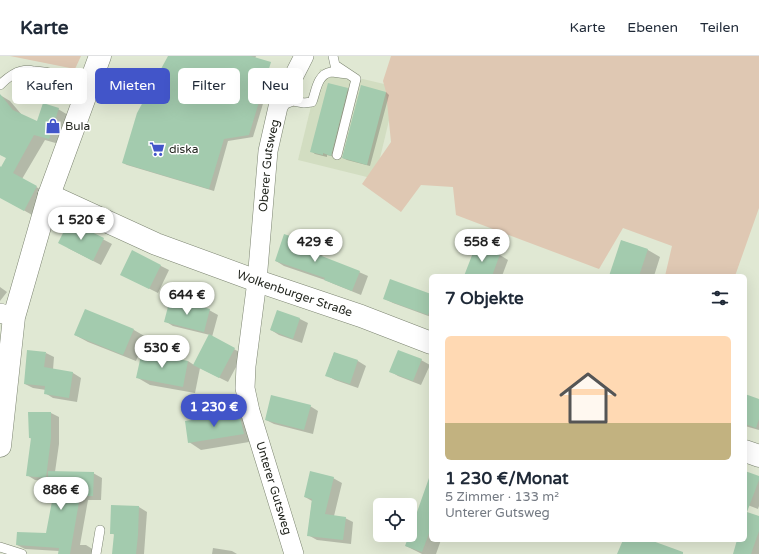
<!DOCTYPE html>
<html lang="de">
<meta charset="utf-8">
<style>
body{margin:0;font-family:"Varela Round",sans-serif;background:#f6f6f7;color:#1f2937;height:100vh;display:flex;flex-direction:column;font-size:15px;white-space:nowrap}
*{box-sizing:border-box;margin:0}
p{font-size:13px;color:#747a83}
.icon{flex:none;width:22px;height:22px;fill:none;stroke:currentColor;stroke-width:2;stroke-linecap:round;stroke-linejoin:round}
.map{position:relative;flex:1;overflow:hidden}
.panel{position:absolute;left:429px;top:218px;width:318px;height:268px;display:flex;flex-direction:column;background:#fff;border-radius:6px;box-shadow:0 4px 16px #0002}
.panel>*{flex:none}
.hud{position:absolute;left:12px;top:12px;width:357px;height:36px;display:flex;gap:8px}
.controls{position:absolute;left:373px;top:442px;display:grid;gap:8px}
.controls a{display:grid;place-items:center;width:44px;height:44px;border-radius:6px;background:#fff;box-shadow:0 4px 16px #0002;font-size:20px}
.price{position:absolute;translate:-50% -34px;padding:0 9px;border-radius:14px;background:#fff;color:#222;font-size:13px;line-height:26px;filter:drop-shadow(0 1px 2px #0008)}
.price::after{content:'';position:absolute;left:50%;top:24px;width:12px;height:9px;margin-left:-6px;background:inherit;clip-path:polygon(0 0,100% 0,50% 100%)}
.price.active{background:#4255c9;color:#fff}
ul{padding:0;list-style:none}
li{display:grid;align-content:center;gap:8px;height:212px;padding:0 16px}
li+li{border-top:1px solid #e0e1e3}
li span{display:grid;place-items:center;height:124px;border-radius:6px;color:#555}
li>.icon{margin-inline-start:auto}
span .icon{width:72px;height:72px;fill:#fffc;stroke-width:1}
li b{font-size:17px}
h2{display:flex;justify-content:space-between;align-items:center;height:48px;padding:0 16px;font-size:17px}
.chip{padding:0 14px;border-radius:6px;background:#fff;box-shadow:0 4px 16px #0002;font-size:14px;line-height:36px}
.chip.active{background:#4255c9;color:#fff}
header{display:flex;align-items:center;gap:24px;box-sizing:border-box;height:56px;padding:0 20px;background:#fff;border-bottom:1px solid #e0e1e3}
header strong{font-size:19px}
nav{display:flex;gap:22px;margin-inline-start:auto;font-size:14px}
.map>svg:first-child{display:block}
</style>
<header>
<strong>Karte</strong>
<nav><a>Karte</a><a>Ebenen</a><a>Teilen</a></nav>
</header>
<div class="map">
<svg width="759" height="498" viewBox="0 0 759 498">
<rect width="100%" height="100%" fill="#e0e8d3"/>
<path fill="#d2ddc1" d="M320 13 397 31 375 123 298 104Z"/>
<path fill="#dfc8b3" d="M10 0H81L75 13Z
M391 0H759V152L735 220H665L672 190 623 172 599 213 456 159 453 131 421 129 401 156 362 128 391 86 386 36 383 25Z"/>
<path fill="#0003" d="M169 0H256L248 23 268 31 253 81 228 85 214 135 127 109 123 107Z
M347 33 351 35 335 101 327 99V101L315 98 311 95Z
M386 36 389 39 370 110 347 104 343 102Z
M0 39 10 45 22 59 38 67 58 53 68 59 59 88 45 84 22 123 47 137 34 160 0 141V115L7 102 0 98Z
M70 166 112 188 101 209 68 192Z
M622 185 648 194 660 201 654 220H610Z
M316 190 324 194 322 201 359 216 368 220 361 239 334 228 325 224 284 210 276 205Z
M477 190 500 199 508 204 502 220H467Z
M133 196 169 214 158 237 130 223Z
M0 231 7 236 0 245Z
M431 239V261L393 247 385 243Z
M209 254 218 259 212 281 243 298 228 326 200 312 195 337 150 329 138 322 188 305 194 309 210 279 173 270 165 265Z
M278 255 300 263 308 267 302 287 279 279 271 274Z
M134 274 146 281 136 305 88 286 75 279Z
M46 297 54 301 53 314 73 317 81 322 77 346 53 342 45 337 46 334 33 332 25 328Z
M334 297 358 305 366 310 358 332 335 324 326 319Z
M421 304 430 309 421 329 398 320 390 315Z
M745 339 759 344V374L745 370Z
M310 350 318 355 313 378 274 368 266 364Z
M51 357 59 361V388L55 416 93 417 102 422 101 444H88L80 489H86L94 494V498H59V495L25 493 17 489 47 478 54 442 49 439V426L35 424 27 419 32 383 30 382Z
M239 358 251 365 255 385 201 394 189 386Z
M745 416 759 421V450L758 453 745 448Z
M431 420V484H441L436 498H422L406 490Z
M333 422 342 427 334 460 345 462 353 466 351 488 317 484 308 479 312 445 305 441Z
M139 451 147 456 144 498H113L115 479 111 477Z
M759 462V498H734L738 484H745V464Z
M213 492 232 495 237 498H212Z"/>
<path fill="#a3cbae" d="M168 0H251L271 6 249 79 224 83 209 133 122 107 137 57Z
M328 27 348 32 331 100 323 97V99L310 96Z
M361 29 386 36 367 109 342 102Z
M0 38 13 54 37 65 43 47 59 52 49 83 34 79 13 117 37 130 24 155 0 142V110L1 111 6 102 0 99Z
M69 165 104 182 93 205 58 187Z
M284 178 317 189 314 197 360 215 352 235 324 224 325 222 275 205Z
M621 184 648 193 639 220H609Z
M476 189 500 198 492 220H464Z
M132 194 161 209 149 233 120 219Z
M390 223 431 238V249L428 259 383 243Z
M170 243 210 253 204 276 164 266Z
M85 253 134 273 123 299 74 279Z
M277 254 300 262 293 283 270 274Z
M209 278 235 292 219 322 193 309Z
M27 294 46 296 44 311 73 316 69 342 44 338 45 330 24 328Z
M398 294 422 303 413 325 389 316Z
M142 295 188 305 183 331 136 322Z
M334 296 358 304 350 328 325 320Z
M745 338 759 343V363L756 372 745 368Z
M271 339 311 349 304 374 265 364Z
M28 356H51V382L46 422 26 420 31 382H29Z
M239 357 244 378 188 387 185 365Z
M48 415 94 416 93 440H80L70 498H58L59 492 16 489 17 476 46 477 53 440H48Z
M310 415 334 421 325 458 346 461 343 484 307 480 312 443 304 441Z
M745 415 759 420V424L747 456 759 460V475L751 498H733L737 484H745Z
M429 422H431V472L422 496 405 490 409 479H410V476Z
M111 449 139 450 138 479 136 498H112L114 478H110Z
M623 484H650L683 496V498H617Z"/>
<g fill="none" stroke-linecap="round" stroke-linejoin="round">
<g stroke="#7c8471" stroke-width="10">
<path id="lane" d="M333 0 335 9 356 23 337 99
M0 29C6 23 13 17 21 15 25 14 30 14 34 15 53 16 71 22 89 29
M280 50 293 45 304 47 312 46C316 36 317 18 331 16 335 16 342 18 347 18
M0 491 22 498
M96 498 100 474"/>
</g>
<g stroke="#7c8471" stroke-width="20">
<g id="street">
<path d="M0 257 14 261"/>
<path id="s1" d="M294 498 250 355 245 332 246 310 257 225 268 95 278 51 304 0"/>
</g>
</g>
<g stroke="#7c8471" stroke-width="23">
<g id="secondary">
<path id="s2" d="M49 139 156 188 257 225 361 260 431 287"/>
<path d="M0 390 14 261 49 139 100 0"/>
<path d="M745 395 759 400"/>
</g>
</g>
<use href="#lane" stroke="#fff" stroke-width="9"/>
<use href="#street" stroke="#fff" stroke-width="19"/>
<use href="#secondary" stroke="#fff" stroke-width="22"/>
</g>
<defs>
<g id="shop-bare" transform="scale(1.2)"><path d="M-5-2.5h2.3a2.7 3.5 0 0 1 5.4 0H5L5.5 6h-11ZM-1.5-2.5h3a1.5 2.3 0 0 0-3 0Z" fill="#4255c9" stroke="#fff" stroke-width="2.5" paint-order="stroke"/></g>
<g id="supermarket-bare" transform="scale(1.2)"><path d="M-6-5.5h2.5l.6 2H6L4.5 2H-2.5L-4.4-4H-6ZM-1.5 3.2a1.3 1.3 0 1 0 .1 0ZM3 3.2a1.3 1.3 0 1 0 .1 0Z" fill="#4255c9" stroke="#fff" stroke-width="2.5" paint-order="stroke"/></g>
</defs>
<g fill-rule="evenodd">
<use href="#shop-bare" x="53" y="70"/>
<use href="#supermarket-bare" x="157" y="93"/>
</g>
<g text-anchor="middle" stroke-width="3" stroke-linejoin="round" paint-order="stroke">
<g font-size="12" fill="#252821" stroke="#fff" text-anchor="start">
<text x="65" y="74">Bula</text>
<text x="169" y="97">diska</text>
</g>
<g font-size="12" fill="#252821" stroke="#fff">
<text dy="4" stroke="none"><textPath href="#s1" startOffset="397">Oberer Gutsweg</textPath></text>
<text dy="4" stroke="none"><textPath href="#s2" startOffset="265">Wolkenburger Straße</textPath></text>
<text transform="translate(274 432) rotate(73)" y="4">Unterer Gutsweg</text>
</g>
</g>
</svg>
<div class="controls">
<a><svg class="icon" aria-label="locate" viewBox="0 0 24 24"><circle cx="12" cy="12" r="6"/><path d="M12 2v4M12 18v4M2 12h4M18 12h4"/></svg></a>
</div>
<b class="price" style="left:81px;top:185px">1 520 €</b>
<b class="price" style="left:315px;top:207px">429 €</b>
<b class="price" style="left:482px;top:207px">558 €</b>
<b class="price" style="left:187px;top:260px">644 €</b>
<b class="price" style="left:162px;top:313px">530 €</b>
<b class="price active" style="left:214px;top:372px">1 230 €</b>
<b class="price" style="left:61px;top:455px">886 €</b>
<div class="hud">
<a class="chip">Kaufen</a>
<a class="chip active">Mieten</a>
<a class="chip">Filter</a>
<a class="chip">Neu</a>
</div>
<section class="panel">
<h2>7 Objekte<svg class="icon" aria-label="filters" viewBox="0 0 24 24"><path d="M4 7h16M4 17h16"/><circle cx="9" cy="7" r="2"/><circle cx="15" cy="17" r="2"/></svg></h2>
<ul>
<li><span style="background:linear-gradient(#ffd9b3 70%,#c2b280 0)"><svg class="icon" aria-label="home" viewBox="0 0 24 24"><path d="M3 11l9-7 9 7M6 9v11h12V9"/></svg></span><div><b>1 230 €/Monat</b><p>5 Zimmer · 133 m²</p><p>Unterer Gutsweg</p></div></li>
</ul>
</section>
</div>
